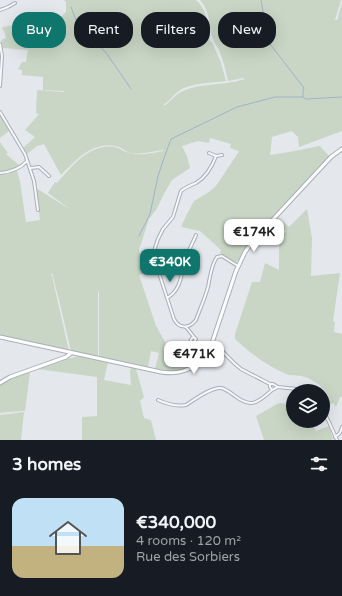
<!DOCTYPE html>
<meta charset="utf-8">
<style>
body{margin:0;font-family:"Varela Round",sans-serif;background:#242831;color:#f1f3f6;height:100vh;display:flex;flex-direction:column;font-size:15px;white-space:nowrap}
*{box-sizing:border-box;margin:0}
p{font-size:13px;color:#9ea1a6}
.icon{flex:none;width:22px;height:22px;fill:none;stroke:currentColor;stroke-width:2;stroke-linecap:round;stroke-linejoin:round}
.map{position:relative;height:440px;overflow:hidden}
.sheet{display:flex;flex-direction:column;background:#171b24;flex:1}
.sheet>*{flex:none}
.guide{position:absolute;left:12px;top:12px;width:318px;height:36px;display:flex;gap:8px}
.tools{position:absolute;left:286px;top:384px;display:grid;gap:8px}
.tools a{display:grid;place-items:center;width:44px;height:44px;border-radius:50%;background:#171b24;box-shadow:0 4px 16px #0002;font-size:20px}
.price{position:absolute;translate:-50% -34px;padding:0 9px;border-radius:8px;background:#fff;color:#222;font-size:13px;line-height:26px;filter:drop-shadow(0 1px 2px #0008)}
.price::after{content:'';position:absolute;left:50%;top:24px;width:12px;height:9px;margin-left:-6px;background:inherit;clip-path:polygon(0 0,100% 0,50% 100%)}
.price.current{background:#0f766e;color:#fff}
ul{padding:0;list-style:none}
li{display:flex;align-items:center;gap:12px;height:100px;padding:0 12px}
li span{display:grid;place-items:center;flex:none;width:112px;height:80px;border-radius:12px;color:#555}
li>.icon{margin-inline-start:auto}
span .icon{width:48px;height:48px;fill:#fffc;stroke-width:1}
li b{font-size:17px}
h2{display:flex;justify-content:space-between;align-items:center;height:48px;padding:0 12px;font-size:17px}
.pill{padding:0 14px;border-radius:16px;background:#171b24;box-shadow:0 4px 16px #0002;font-size:14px;line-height:36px}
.pill.current{background:#0f766e;color:#fff}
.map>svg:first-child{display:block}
</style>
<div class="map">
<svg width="342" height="440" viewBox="0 0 342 440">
<rect width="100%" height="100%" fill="#e4e7ec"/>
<path fill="#c9d6c5" d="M64 0H196C208 11 208 25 210 41L212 42 221 63 226 81C212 83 190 83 179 91 173 95 170 101 164 104V106C170 102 174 96 181 92 194 85 211 85 226 83 232 82 239 81 245 79L244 78 228 81C226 71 223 60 219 50 217 46 214 43 213 39 208 25 211 12 200 0H341L335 20H337L342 3V131L299 147 298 137 292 131 272 137 270 155 289 152 320 146 330 157 251 239 238 261 235 262 220 253 221 250 200 231 181 227 186 216 194 201 209 192 216 186 236 156 239 151 230 148 231 144 210 138 209 143 198 141 182 146 187 156 190 168 172 180 165 192 156 210 149 219 139 250 141 261 145 273 139 275 156 326 168 347 186 369C175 372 166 372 155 369L159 353 151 351 148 367 100 357 99 355V292L98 291V356L71 351 59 300 52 273 51 274 52 276 69 351 0 336V174H6L17 171 20 181 26 222 40 220 36 188 71 210 48 193 55 182 57 183C72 166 90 143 115 147 120 148 124 152 129 153 138 156 154 153 163 151V150C153 151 140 155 130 153 126 152 123 148 119 147 94 139 76 160 61 175L44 144 37 146 27 154 23 148 35 137 25 130 39 114 36 113 37 90 64 92V91L43 90V77L22 75V70L18 69 22 62H26L28 50 3 48 1 40 6 38 4 31 2 29 3 27 35 21 41 18 62 16 66 12V2Z
M0 114 9 131 0 138Z
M0 142 8 153 6 154 20 166 8 171 0 172Z
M307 209 312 238 311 276 340 273 333 321 335 322 334 332 342 334V397H340L336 407 333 403 324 408 323 401 329 397C324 387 312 378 301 376 296 375 290 376 286 374 267 366 250 353 235 339V334L252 282H260L265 263 279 270V238L286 231 275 220 278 217 289 227Z
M79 356 108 362 104 380 131 385 130 372 131 367 136 369 144 397 140 401 144 418 151 420 156 440H82V417L97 416V377L37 369 67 359Z
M30 372 25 411 8 412 0 413V385L13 378Z
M281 403 293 405V421H311L316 431 329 426 333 439 331 440H264L256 416 277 404Z
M24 412 21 440H0V415Z"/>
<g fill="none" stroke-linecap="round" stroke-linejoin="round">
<path stroke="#9fb4cc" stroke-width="1" d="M261 0 266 28 270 44 304 88 303 91
M71 7 76 20 107 54 131 89
M303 92V97
M139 236 150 214 158 176 164 158 171 139 237 107 275 97H303L306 99 342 97"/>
<g stroke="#a9aeb7" stroke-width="4">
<path id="street" d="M0 10 8 7 15 3
M0 44 2 56 0 86
M0 112 25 154 34 181 38 210
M209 153 216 156 222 155
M216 156C212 167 206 177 196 183 191 185 186 187 181 191L173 217 163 229 158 239 154 251 155 261 174 319C179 329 189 329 196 320 200 309 205 298 208 287 210 278 211 265 217 257L222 256 238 266
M31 168 39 167 49 176
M0 173C11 172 20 169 27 161
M167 298C182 290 181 272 186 259 188 250 193 243 196 235
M186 327 194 337 192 338 188 346 189 347H190L196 339 194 337
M213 343 216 345 234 363 241 369 270 384H273L278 387 272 390 270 387V384
M278 387 297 389 305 391
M158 400C167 404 176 407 186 405 194 400 211 387 221 388 226 389 231 393 235 396 252 409 258 402 272 390
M323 411 329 422 337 440
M335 437 340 433 342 427"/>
</g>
<g stroke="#a9aeb7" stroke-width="5">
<path id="secondary" d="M0 337 161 372C186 376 202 365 212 343L236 271 245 252 253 241 331 157 342 149
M0 383 10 377 66 357 71 353"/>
</g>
<use href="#street" stroke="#f7f8fa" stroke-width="2"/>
<use href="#secondary" stroke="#fff" stroke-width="3"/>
</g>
</svg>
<div class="tools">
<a><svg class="icon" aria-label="layers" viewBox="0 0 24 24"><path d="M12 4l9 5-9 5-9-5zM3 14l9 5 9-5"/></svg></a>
</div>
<b class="price" style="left:254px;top:253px">€174K</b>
<b class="price current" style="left:170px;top:283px">€340K</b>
<b class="price" style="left:194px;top:375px">€471K</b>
<div class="guide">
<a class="pill current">Buy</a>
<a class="pill">Rent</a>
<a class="pill">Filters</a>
<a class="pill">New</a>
</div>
</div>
<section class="sheet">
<h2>3 homes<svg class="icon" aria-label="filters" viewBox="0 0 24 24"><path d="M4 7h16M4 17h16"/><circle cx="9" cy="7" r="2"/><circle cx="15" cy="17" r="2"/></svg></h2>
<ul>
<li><span style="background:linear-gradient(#bfe0f5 60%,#c2b280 0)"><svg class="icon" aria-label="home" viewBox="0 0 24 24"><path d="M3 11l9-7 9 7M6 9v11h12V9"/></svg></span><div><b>€340,000</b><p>4 rooms · 120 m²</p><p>Rue des Sorbiers</p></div></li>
</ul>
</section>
